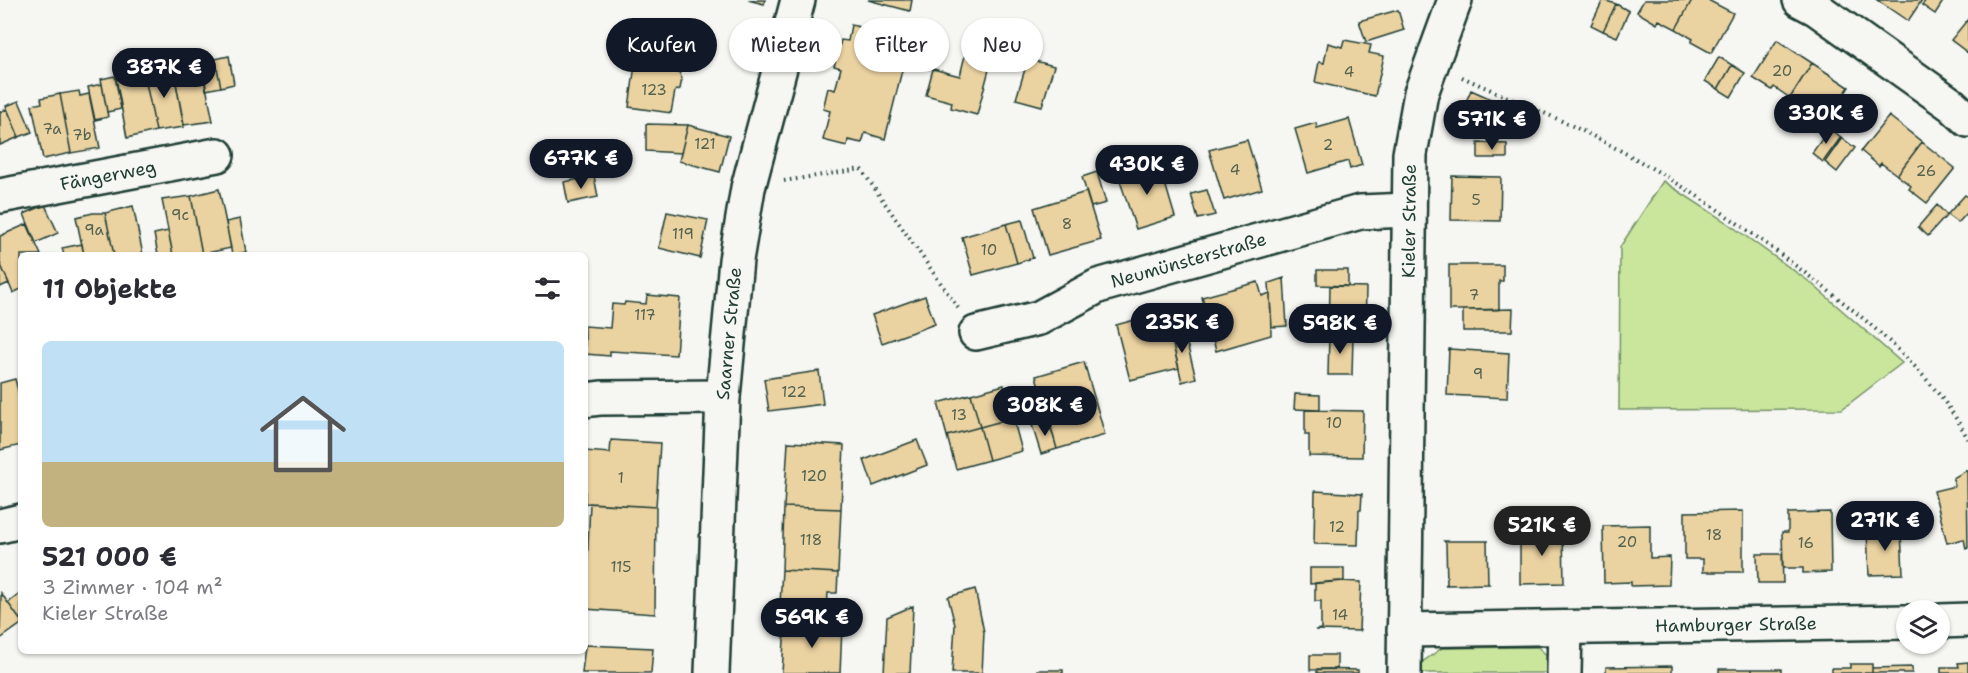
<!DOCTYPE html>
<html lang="de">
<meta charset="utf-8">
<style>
body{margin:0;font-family:"Shantell Sans",sans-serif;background:#f2f2f3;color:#2b2b33;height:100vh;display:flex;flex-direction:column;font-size:22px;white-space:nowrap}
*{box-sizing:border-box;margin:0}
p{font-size:20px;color:#7c7c81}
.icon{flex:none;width:33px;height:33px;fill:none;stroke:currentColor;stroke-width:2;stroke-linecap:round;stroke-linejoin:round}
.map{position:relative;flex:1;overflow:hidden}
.side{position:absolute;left:18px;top:252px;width:570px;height:402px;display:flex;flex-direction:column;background:#fff;border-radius:9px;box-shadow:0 2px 4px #0004}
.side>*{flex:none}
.top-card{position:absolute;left:606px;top:18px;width:570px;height:54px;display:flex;gap:12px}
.tools{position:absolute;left:1896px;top:600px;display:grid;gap:12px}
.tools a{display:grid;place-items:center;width:54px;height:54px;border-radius:50%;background:#fff;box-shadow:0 2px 4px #0004;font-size:30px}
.price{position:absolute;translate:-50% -51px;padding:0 14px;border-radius:21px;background:#111827;color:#fff;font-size:20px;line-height:39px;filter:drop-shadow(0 2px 3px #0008)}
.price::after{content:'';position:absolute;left:50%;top:36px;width:18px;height:14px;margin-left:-9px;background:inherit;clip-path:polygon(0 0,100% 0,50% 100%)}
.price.active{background:#222;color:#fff}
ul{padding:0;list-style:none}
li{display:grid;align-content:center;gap:12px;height:318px;padding:0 24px}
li+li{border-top:2px solid #e1e1e2}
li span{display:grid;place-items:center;height:186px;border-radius:9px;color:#555}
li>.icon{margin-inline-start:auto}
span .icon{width:108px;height:108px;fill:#fffc;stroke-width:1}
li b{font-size:26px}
h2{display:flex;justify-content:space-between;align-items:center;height:72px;padding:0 24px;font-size:26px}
.pill{padding:0 21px;border-radius:27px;background:#fff;box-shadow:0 2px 4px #0004;font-size:21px;line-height:54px}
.pill.active{background:#111827;color:#fff}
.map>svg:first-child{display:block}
</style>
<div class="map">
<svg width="1968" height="673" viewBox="0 0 1968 673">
<rect width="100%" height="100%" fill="#f6f6f2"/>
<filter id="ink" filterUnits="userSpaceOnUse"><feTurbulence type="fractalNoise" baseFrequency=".0167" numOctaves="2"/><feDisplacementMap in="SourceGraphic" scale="12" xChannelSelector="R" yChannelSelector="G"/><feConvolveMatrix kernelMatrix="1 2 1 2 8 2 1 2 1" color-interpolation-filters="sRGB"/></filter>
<g filter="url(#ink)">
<path fill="#cae69c" stroke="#749268" stroke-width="1.5" d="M1663 181 1726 222 1811 283 1902 363 1842 409 1619 410 1620 247Z
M1538 647 1556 665 1554 673H1421V663L1442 648Z"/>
<path fill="#ebd2a1" stroke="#1f3d34" stroke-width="1.5" d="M748 0H765L764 4Z
M868 0H912L910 11Z
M1603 0 1616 4 1603 31 1591 25Z
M1644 0H1692L1676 29 1659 20 1657 24 1637 12Z
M1692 0H1708L1733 13 1711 53 1691 42 1693 39 1676 29Z
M1877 0H1922L1908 21Z
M1926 0H1944L1935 14 1922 5Z
M1616 4 1629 11 1617 37 1603 31Z
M1398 10 1404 30 1366 42 1359 21Z
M1968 19V53L1951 40Z
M851 25 910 38 885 139 865 133 862 143 848 140 847 146 823 140 830 111 823 109 828 88 835 90 841 68 834 66 841 40 848 41Z
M1344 40 1371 45 1369 53 1384 56 1375 96 1315 82 1319 62 1324 63 1328 43 1342 47Z
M1777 40 1812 63 1790 98 1774 87 1772 90 1753 78Z
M965 55 991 62 977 115 951 108 952 102 926 95 933 69 960 76Z
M229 56 234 84 221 87 215 59Z
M1719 57 1732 65 1718 89 1705 81Z
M215 59 221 87 206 90 201 62Z
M1028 59 1054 66 1042 106 1016 99Z
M201 62 213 121 184 125 173 67Z
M1812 63 1849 87 1826 121 1790 98Z
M635 65 679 72 682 79 680 89 675 91 671 113 629 107Z
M1732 65 1745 73 1731 97 1718 89Z
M173 67 184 127 156 131 144 73Z
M144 73 156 131 127 138 116 78Z
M115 76 121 109 107 112 101 79Z
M102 84 108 117 95 120 88 87Z
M1471 90 1509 107 1495 141 1456 125Z
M79 91 80 96 89 94 100 148 71 153 60 94Z
M60 94 71 153 43 159 32 105 42 103 41 98Z
M19 101 32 132 19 137 6 106Z
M7 109 19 137 0 145V112Z
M1889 116 1922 142 1897 175 1881 163 1879 166 1861 151Z
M1349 119 1362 165 1350 169 1348 161 1308 173 1295 129 1316 123 1317 128Z
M646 124 688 125 681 153 646 151Z
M688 125 729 136 720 172 679 161Z
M1829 129 1841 137 1823 162 1812 153Z
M1842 138 1855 148 1837 172 1825 162Z
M1247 140 1262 189 1224 200 1209 150Z
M1922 142 1955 168 1927 203 1909 189 1911 186 1897 175Z
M1478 143 1507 144V158H1478Z
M1159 163 1175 217 1136 229 1118 175Z
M1097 172 1106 203 1091 207 1082 177Z
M594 176 598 197 568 203 564 182Z
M1452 176 1501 177 1500 221 1451 220Z
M219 189 231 248 202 254 191 196Z
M1207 190 1215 215 1198 219 1191 194Z
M1086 192 1101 240 1048 255 1034 208Z
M1965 195 1968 197V212L1958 223 1947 215Z
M191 196 202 254 173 255 162 200Z
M45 205 58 233 36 243 24 214Z
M1937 205 1947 215 1928 236 1918 227Z
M133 206 143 255H114L105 213Z
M667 212 708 220 700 258 659 248Z
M93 213H105L114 255H84L76 217Z
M240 219 246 252 232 255 226 222Z
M1022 220 1033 258 1017 263 1006 224Z
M27 224 41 255H21V289L13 293 0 263V236Z
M1006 224 1017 263 973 275 962 237Z
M168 231 173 255H158L154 234Z
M82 244 84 255H64L62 248Z
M0 263 9 283 0 287Z
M1449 265H1503V281H1499V310H1449Z
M1317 270H1348V286L1317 285Z
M1284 278 1287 326 1272 327 1269 283Z
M1258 282 1262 296 1270 293 1271 335 1216 351 1202 297Z
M1330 286 1366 287 1365 336 1329 335Z
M647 295 680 298 676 355 610 351V356L585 354V326L610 328 612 304 624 305 625 302 646 304Z
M925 296 935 324 882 343 872 315Z
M1513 309 1512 331H1463V310Z
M1153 315 1158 336 1170 333 1179 368 1130 380 1116 325Z
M1182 325 1196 378 1182 382 1169 328Z
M1329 335 1353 336 1352 375H1328Z
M1449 349 1509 353 1507 398 1447 395Z
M1084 362 1105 435 1057 449 1036 376Z
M819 371 823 404 769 411 764 379Z
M15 379 21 402V445L0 450V383Z
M1004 385 1013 418 980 427 971 394Z
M971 394 980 427 947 436 938 403Z
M1295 394 1320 395V410L1294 409Z
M1305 410 1363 411 1362 457 1309 456V435H1305Z
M1013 418 1022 451 989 460 980 427Z
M1049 420 1057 449 1041 454 1032 425Z
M980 427 989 460 956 469 947 436Z
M611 440 660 443 656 507 585 503V451L610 453Z
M917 440 927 465 873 486 864 460Z
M788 442 844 445 841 509 784 507Z
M1967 470 1968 548 1966 549 1964 539 1947 543 1934 491 1955 486 1953 478Z
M1315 491 1362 494 1361 510H1359L1358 545 1314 544Z
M590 503 656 507 655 614 585 609Z
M784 507 841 509 838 573 782 570Z
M1743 511V572H1703V559H1685V512Z
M1830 512 1831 572 1803 573V568H1783L1782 532H1788V513Z
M1650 525V558L1670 557 1669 585 1631 586V582L1604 583 1603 526Z
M1901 530 1903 574 1869 575 1867 531Z
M1520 531H1563L1564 583 1520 584Z
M1444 541H1489H1487L1488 583 1489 584 1445 585 1447 584 1446 543Z
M1757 554H1782L1783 583H1758Z
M1310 568H1344V581L1310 584Z
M782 570 838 573 837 593H828L826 623 779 621Z
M1339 581 1361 582 1359 630 1361 631 1315 630 1321 629V601H1315V583Z
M975 589 984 632 982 673H952L955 625 948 597Z
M1 593 21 621V624L0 639Z
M21 593V621L8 603Z
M913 606 910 673H884L887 617Z
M785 624 842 627 840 673H782Z
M585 645 653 648 651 673H582Z
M1310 655H1337V669L1310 670Z
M1968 662V673H1941V667H1959L1958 663Z
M1850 664H1872V673H1832V668H1850Z
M1672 666V673H1606V667Z
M1912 667V673H1872V668Z
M1317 669 1358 670V673H1317Z
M1719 669H1752V673H1719Z
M1752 669H1781V673H1752Z
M1037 670H1063V673H1037Z"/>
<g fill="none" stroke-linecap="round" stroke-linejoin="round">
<g stroke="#1f3d34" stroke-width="38">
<g id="street">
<path d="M1800 0 1817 9 1952 105 1968 120"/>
<path id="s1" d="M0 196 217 155"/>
<path id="s2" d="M976 333 1039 318 1098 286 1360 212 1409 210"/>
<path d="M585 400 601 398 723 397"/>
<path d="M0 526 21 521"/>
<path d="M1940 621 1968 620"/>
<path id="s3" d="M1404 630 1906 622"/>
<path id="s4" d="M1404 673 1410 154 1421 93 1455 0"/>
<path d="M1564 673 1565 629"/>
</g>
</g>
<g stroke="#1f3d34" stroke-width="38">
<g id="secondary">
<path id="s5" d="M712 673 723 397 736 260 748 188 798 0"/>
</g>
</g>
<path stroke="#1f3d34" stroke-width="4" stroke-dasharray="1.5 4.5" stroke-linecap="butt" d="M1462 77C1510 99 1560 118 1606 143 1682 182 1751 231 1818 283 1874 325 1935 376 1968 439
M784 181 861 169 958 308"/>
<use href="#street" stroke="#f6f6f2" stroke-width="33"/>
<use href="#secondary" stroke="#f6f6f2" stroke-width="33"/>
</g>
</g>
<g text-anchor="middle" stroke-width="6" stroke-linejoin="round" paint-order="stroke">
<g font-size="15" fill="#52624f">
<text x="1782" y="76">20</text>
<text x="1349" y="77">4</text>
<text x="654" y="95">123</text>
<text x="52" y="134">7a</text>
<text x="82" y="140">7b</text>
<text x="705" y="149">121</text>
<text x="1328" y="150">2</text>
<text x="1235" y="175">4</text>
<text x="1926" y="176">26</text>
<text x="1476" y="205">5</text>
<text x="180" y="220">9c</text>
<text x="1067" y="229">8</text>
<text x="94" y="235">9a</text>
<text x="683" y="239">119</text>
<text x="989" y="255">10</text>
<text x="1474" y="300">7</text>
<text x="645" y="320">117</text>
<text x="1478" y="379">9</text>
<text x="794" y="397">122</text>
<text x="959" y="420">13</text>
<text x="1334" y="428">10</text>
<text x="814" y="481">120</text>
<text x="621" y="483">1</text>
<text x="1337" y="532">12</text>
<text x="1714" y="540">18</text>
<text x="811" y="545">118</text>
<text x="1627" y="547">20</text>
<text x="1806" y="548">16</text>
<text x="621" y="572">115</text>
<text x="1340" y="620">14</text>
</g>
<g font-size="18" fill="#1f3d34" stroke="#f6f6f2">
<text dy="6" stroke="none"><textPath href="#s1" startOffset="110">Fängerweg</textPath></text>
<text dy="6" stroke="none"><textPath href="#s4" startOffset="452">Kieler Straße</textPath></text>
<text dy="6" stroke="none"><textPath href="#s2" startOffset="226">Neumünsterstraße</textPath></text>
<text dy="6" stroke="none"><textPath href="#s5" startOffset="340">Saarner Straße</textPath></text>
<text dy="6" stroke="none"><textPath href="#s3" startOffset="332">Hamburger Straße</textPath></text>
</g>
</g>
</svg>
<div class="tools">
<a><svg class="icon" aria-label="layers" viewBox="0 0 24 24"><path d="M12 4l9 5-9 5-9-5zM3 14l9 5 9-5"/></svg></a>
</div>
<b class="price" style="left:164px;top:99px">387K €</b>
<b class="price" style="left:1826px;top:145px">330K €</b>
<b class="price" style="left:1492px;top:151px">571K €</b>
<b class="price" style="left:581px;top:190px">677K €</b>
<b class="price" style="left:1147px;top:196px">430K €</b>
<b class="price" style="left:1182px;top:354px">235K €</b>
<b class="price" style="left:1340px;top:355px">598K €</b>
<b class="price" style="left:1045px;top:437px">308K €</b>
<b class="price" style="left:1885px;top:552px">271K €</b>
<b class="price active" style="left:1542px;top:557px">521K €</b>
<b class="price" style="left:812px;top:649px">569K €</b>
<div class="top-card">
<a class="pill active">Kaufen</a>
<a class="pill">Mieten</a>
<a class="pill">Filter</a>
<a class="pill">Neu</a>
</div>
<section class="side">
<h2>11 Objekte<svg class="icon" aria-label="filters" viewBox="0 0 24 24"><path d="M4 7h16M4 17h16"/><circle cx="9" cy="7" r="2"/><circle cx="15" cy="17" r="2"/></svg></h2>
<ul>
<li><span style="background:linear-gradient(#bfe0f5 65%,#c2b280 0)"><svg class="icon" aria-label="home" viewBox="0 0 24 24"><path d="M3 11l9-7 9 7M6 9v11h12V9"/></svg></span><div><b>521 000 €</b><p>3 Zimmer · 104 m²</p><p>Kieler Straße</p></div></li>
</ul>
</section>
</div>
